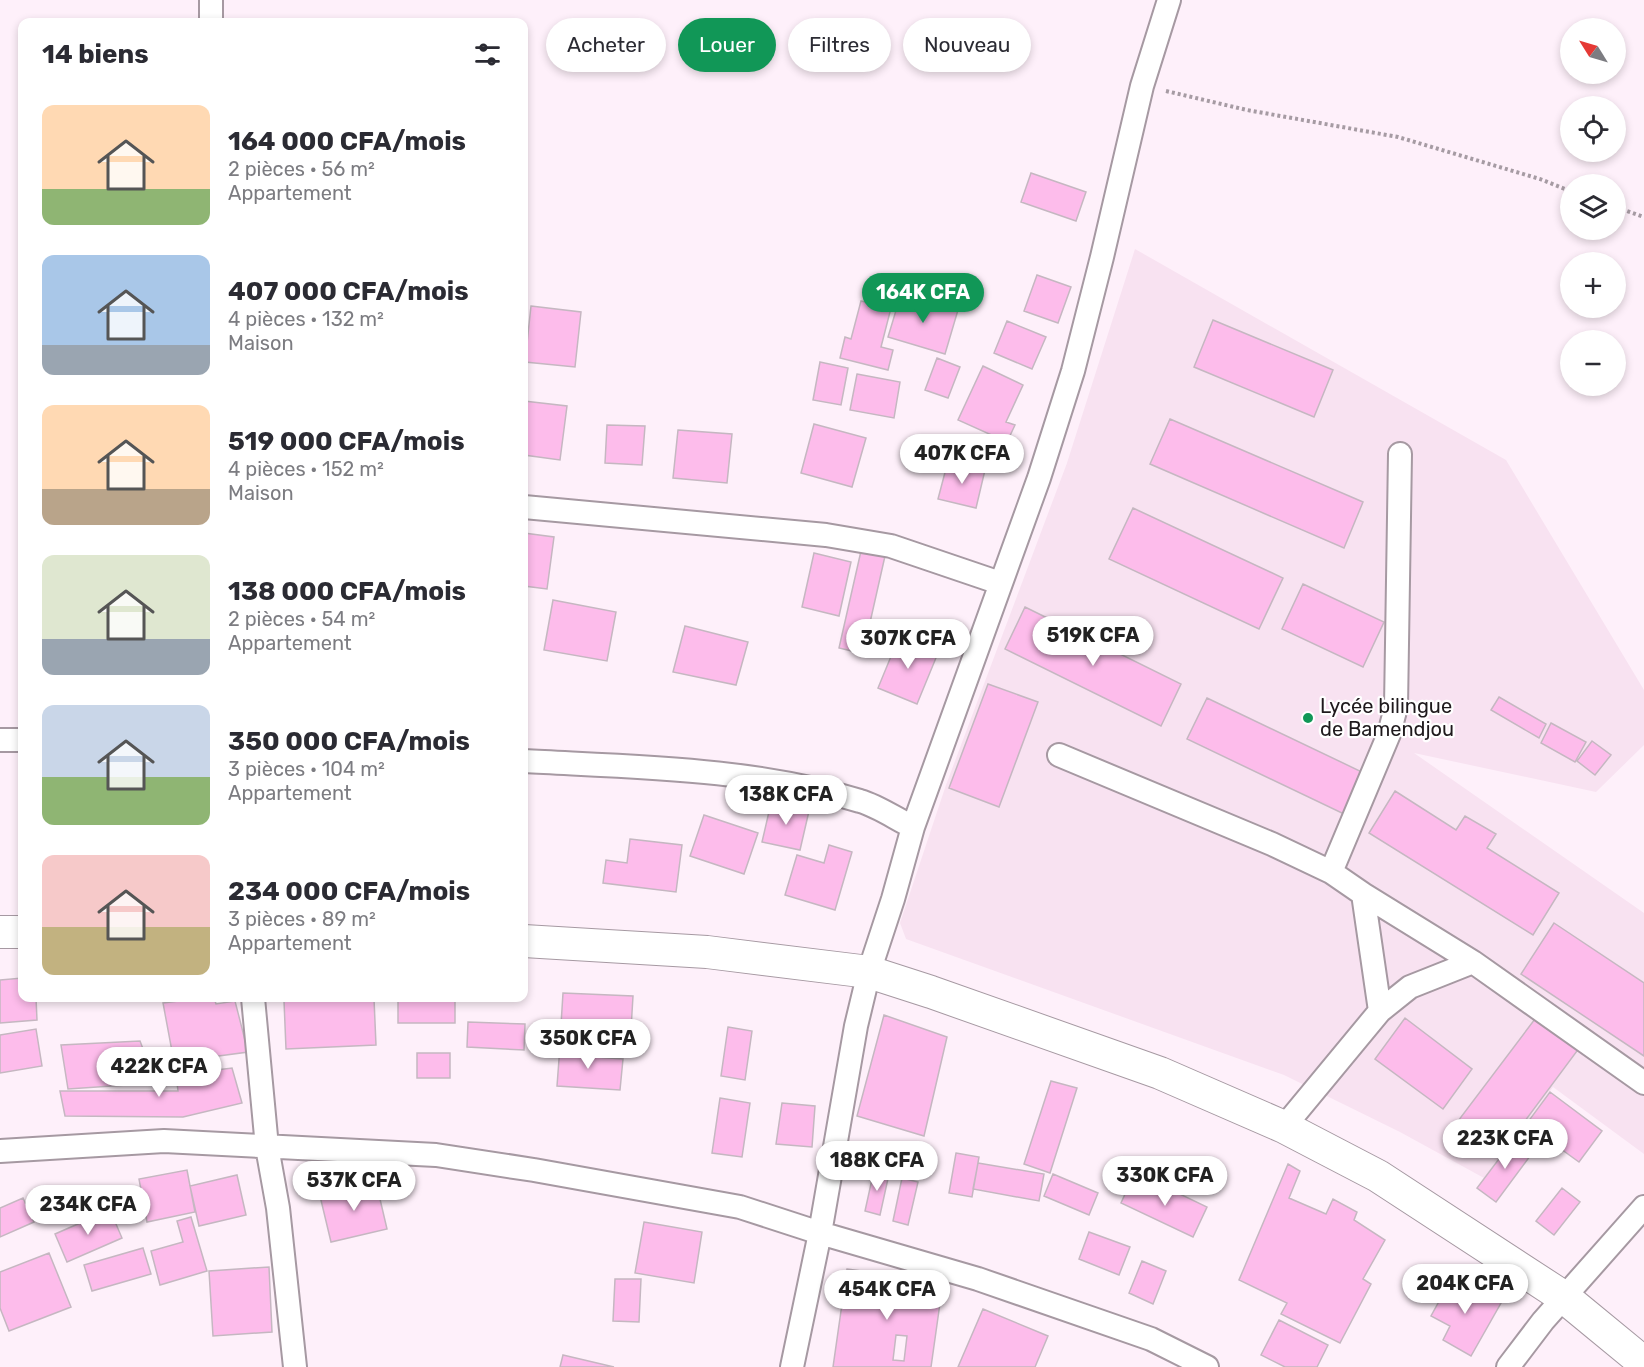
<!DOCTYPE html>
<html lang="fr">
<meta charset="utf-8">
<style>
body{margin:0;font-family:Rubik,sans-serif;background:#f2f2f3;color:#2b2b33;height:100vh;display:flex;flex-direction:column;font-size:22px;white-space:nowrap}
*{box-sizing:border-box;margin:0}
p{font-size:20px;color:#7c7c81}
.icon{flex:none;width:33px;height:33px;fill:none;stroke:currentColor;stroke-width:2;stroke-linecap:round;stroke-linejoin:round}
.map{position:relative;flex:1;overflow:hidden}
.panel{position:absolute;left:18px;top:18px;width:510px;height:984px;display:flex;flex-direction:column;background:#fff;border-radius:12px;box-shadow:0 3px 9px #0003}
.panel>*{flex:none}
.top-card{position:absolute;left:546px;top:18px;width:570px;height:54px;display:flex;gap:12px}
.needle{width:39px;rotate:307deg}
.tools{position:absolute;left:1560px;top:18px;display:grid;gap:12px}
.tools a{display:grid;place-items:center;width:66px;height:66px;border-radius:50%;background:#fff;box-shadow:0 3px 9px #0003;font-size:30px}
.price{position:absolute;translate:-50% -51px;padding:0 14px;border-radius:21px;background:#fff;color:#222;font-size:20px;line-height:39px;filter:drop-shadow(0 2px 3px #0008)}
.price::after{content:'';position:absolute;left:50%;top:36px;width:18px;height:14px;margin-left:-9px;background:inherit;clip-path:polygon(0 0,100% 0,50% 100%)}
.price.active{background:#119757;color:#fff}
ul{padding:0;list-style:none}
li{display:flex;align-items:center;gap:18px;height:150px;padding:0 24px}
li span{display:grid;place-items:center;flex:none;width:168px;height:120px;border-radius:12px;color:#555}
li>.icon{margin-inline-start:auto}
span .icon{width:72px;height:72px;fill:#fffc;stroke-width:1}
li b{font-size:26px}
h2{display:flex;justify-content:space-between;align-items:center;height:72px;padding:0 24px;font-size:26px}
.pill{padding:0 21px;border-radius:27px;background:#fff;box-shadow:0 3px 9px #0003;font-size:21px;line-height:54px}
.pill.active{background:#119757;color:#fff}
.map>svg:first-child{display:block}
</style>
<div class="map">
<svg width="1644" height="1367" viewBox="0 0 1644 1367">
<rect width="100%" height="100%" fill="#fef0fa"/>
<path fill="#f8e2f1" d="M1135 249 1506 460 1644 690V745L1596 792 1414 753 1644 913V1154L1553 1087 1484 1178 1400 1132 1284 1075 906 939 900 923 946 785 1067 463Z"/>
<path fill="#fdbceb" stroke="#c5b7c1" stroke-width="1.5" fill-rule="evenodd" d="M1031 173 1086 192 1076 221 1021 202Z
M1037 275 1071 287 1058 323 1024 311Z
M901 294 958 310 945 354 888 337Z
M861 301 891 308 881 347 893 350 888 370 840 358 845 337 851 339Z
M531 306 581 312 575 367 525 362Z
M1213 320 1333 370 1314 417 1194 367Z
M1007 321 1046 337 1032 369 994 353Z
M937 358 960 367 948 398 925 390Z
M820 362 848 368 841 405 813 400Z
M983 366 1023 385 1006 422 1015 425 1007 442 958 420Z
M857 374 900 382 894 418 850 410Z
M524 401 567 406 560 460 524 455Z
M1170 419 1363 502 1344 548 1150 464Z
M814 424 866 438 852 487 801 473Z
M607 425 645 426 642 465 605 463Z
M678 430 732 434 727 483 673 478Z
M948 461 985 470 976 508 938 499Z
M1133 508 1283 578 1259 629 1109 559Z
M524 533 554 537 547 589 524 586Z
M861 551 885 556 869 627 862 625 856 652 839 648Z
M814 553 851 562 839 616 802 607Z
M1303 584 1384 622 1363 667 1282 629Z
M553 600 616 612 607 661 544 650Z
M1025 607 1181 684 1161 726 1005 649Z
M685 626 748 642 736 685 673 672Z
M899 637 938 653 917 704 878 688Z
M988 684 1038 702 999 807 949 788Z
M1499 697 1546 724 1539 738 1491 710Z
M1207 698 1364 773 1344 814 1187 739Z
M1551 723 1586 742 1575 762 1541 743Z
M1592 741 1611 755 1595 775 1577 761Z
M1395 791 1456 830 1465 816 1496 834 1487 848 1559 893 1533 935 1369 833Z
M771 803 809 811 800 850 762 842Z
M704 815 758 833 744 874 690 856Z
M630 839 682 845 676 892 603 883 606 860 627 863Z
M829 845 852 852 835 910 785 895 797 855 824 863Z
M1554 923 1644 983V1056L1521 974Z
M22 978V998H36L37 1020 0 1023V980Z
M563 993 633 996 630 1046 560 1041Z
M202 998H214L216 1004 235 1001 248 1052 174 1062 163 1003Z
M311 998H343V1000L374 999 376 1045 286 1049 284 1001 312 999Z
M398 998H455V1023H398Z
M884 1015 947 1037 924 1136 857 1116Z
M1538 1015 1580 1047 1501 1153 1458 1121Z
M1405 1018 1472 1069 1443 1109 1375 1059Z
M468 1022 525 1024 524 1050 467 1047Z
M728 1027 752 1031 745 1080 721 1076Z
M36 1029 42 1066 0 1073V1035Z
M140 1041 156 1083 68 1089 61 1045Z
M560 1046 582 1047 581 1056 623 1059 620 1090 557 1086Z
M417 1053H450V1078H417Z
M232 1068 242 1103 183 1117 65 1116 60 1091H178L176 1075Z
M1051 1081 1077 1088 1050 1173 1024 1164Z
M1550 1092 1602 1131 1579 1162 1547 1139 1537 1153 1516 1138Z
M720 1098 750 1103 742 1157 712 1153Z
M782 1103 815 1106 812 1147 776 1144Z
M1514 1139 1533 1152 1496 1202 1477 1188Z
M956 1153 979 1157 972 1197 949 1193Z
M978 1163 1044 1174 1039 1201 973 1189Z
M1288 1164 1300 1171 1289 1198 1326 1214 1333 1199 1357 1212 1354 1220 1385 1240 1363 1279 1371 1284 1340 1343 1281 1314 1287 1303 1239 1280Z
M187 1170 195 1212 147 1222 139 1179Z
M874 1170 889 1174 880 1215 865 1211Z
M1053 1174 1098 1193 1089 1215 1044 1196Z
M237 1175 246 1215 199 1226 190 1186Z
M902 1178 918 1182 908 1225 893 1221Z
M1132 1179 1153 1190 1157 1183 1207 1207 1193 1237 1121 1203Z
M376 1182 387 1229 331 1242 320 1196Z
M1562 1188 1580 1202 1554 1235 1536 1221Z
M23 1198 34 1222 0 1237V1208Z
M110 1210 122 1238 67 1262 55 1234Z
M191 1217 207 1271 160 1285 151 1251 183 1242 177 1221Z
M644 1222 702 1232 694 1283 635 1273Z
M1089 1232 1130 1247 1119 1275 1079 1259Z
M143 1248 151 1274 92 1291 84 1265Z
M49 1253 71 1307 9 1331 0 1308V1272Z
M1142 1261 1166 1271 1153 1304 1129 1293Z
M269 1267 272 1332 213 1336 209 1271Z
M847 1269 943 1282 931 1367H833ZM896 1335 907 1336 904 1361 893 1360Z
M1453 1276 1501 1303 1471 1356 1443 1340 1450 1326 1431 1316Z
M615 1279H641L639 1322 613 1321Z
M983 1309 1048 1336 1035 1367H958Z
M1279 1320 1328 1345 1317 1367H1285L1261 1355Z
M563 1355 614 1367H560Z"/>
<g fill="none" stroke-linecap="round" stroke-linejoin="round">
<g stroke="#a699a2" stroke-width="26">
<path id="minor" d="M211 22V0
M524 507 826 535 891 546 1000 583
M0 740H22
M1059 755 1272 844 1331 872 1363 894 1380 1011
M524 761C633 767 754 768 860 801 878 806 896 819 913 827
M1331 872 1389 734 1396 707 1400 454
M1363 894 1473 962
M253 998 267 1147 278 1208 295 1367
M1284 1127 1380 1011 1410 987 1473 962 1644 1083
M0 1151 164 1141 436 1155 534 1170 740 1207 820 1233 978 1279 1151 1339 1207 1367
M792 1367 820 1233 856 1026 869 972 893 899 913 827 1039 478 1073 371 1102 257 1142 86 1169 0
M1508 1367 1543 1321 1644 1207"/>
</g>
<g stroke="#a699a2" stroke-width="34">
<path id="secondary" d="M0 932H22
M524 941 707 952 869 972 931 992 1160 1073 1284 1127 1378 1176 1565 1298 1644 1363"/>
</g>
<path stroke="#a69ba3" stroke-width="4" stroke-dasharray="3 3" stroke-linecap="butt" d="M1166 91 1247 110 1398 137 1540 179 1570 191
M1616 207 1644 217"/>
<use href="#minor" stroke="#fff" stroke-width="22"/>
<use href="#secondary" stroke="#fff" stroke-width="32"/>
</g>
<circle fill="#119757" stroke="#fff" stroke-width="2" cx="1308" cy="718" r="6"/>
<g text-anchor="middle" stroke-width="4.5" stroke-linejoin="round" paint-order="stroke">
<g font-size="20" fill="#1f1a1d" stroke="#fff" text-anchor="start">
<text x="1320" y="713">Lycée bilingue<tspan x="1320" dy="23">de Bamendjou</tspan></text>
</g>
</g>
</svg>
<div class="tools">
<a><svg class="needle" viewBox="-14 -14 28 28"><path d="M0-13l5 13h-10z" fill="#e53935"/><path d="M0 13l5-13h-10z" fill="#7c7c81"/></svg></a>
<a><svg class="icon" aria-label="locate" viewBox="0 0 24 24"><circle cx="12" cy="12" r="6"/><path d="M12 2v4M12 18v4M2 12h4M18 12h4"/></svg></a>
<a><svg class="icon" aria-label="layers" viewBox="0 0 24 24"><path d="M12 4l9 5-9 5-9-5zM3 14l9 5 9-5"/></svg></a>
<a>+</a>
<a>−</a>
</div>
<b class="price active" style="left:923px;top:324px">164K CFA</b>
<b class="price" style="left:962px;top:485px">407K CFA</b>
<b class="price" style="left:1093px;top:667px">519K CFA</b>
<b class="price" style="left:908px;top:670px">307K CFA</b>
<b class="price" style="left:786px;top:826px">138K CFA</b>
<b class="price" style="left:588px;top:1070px">350K CFA</b>
<b class="price" style="left:159px;top:1098px">422K CFA</b>
<b class="price" style="left:1505px;top:1170px">223K CFA</b>
<b class="price" style="left:877px;top:1192px">188K CFA</b>
<b class="price" style="left:1165px;top:1207px">330K CFA</b>
<b class="price" style="left:354px;top:1212px">537K CFA</b>
<b class="price" style="left:88px;top:1236px">234K CFA</b>
<b class="price" style="left:1465px;top:1315px">204K CFA</b>
<b class="price" style="left:887px;top:1321px">454K CFA</b>
<div class="top-card">
<a class="pill">Acheter</a>
<a class="pill active">Louer</a>
<a class="pill">Filtres</a>
<a class="pill">Nouveau</a>
</div>
<section class="panel">
<h2>14 biens<svg class="icon" aria-label="filters" viewBox="0 0 24 24"><path d="M4 7h16M4 17h16"/><circle cx="9" cy="7" r="2"/><circle cx="15" cy="17" r="2"/></svg></h2>
<ul>
<li><span style="background:linear-gradient(#ffd9b3 70%,#8fb573 0)"><svg class="icon" aria-label="home" viewBox="0 0 24 24"><path d="M3 11l9-7 9 7M6 9v11h12V9"/></svg></span><div><b>164 000 CFA/mois</b><p>2 pièces · 56 m²</p><p>Appartement</p></div></li>
<li><span style="background:linear-gradient(#a9c7e8 75%,#9aa5b1 0)"><svg class="icon" aria-label="home" viewBox="0 0 24 24"><path d="M3 11l9-7 9 7M6 9v11h12V9"/></svg></span><div><b>407 000 CFA/mois</b><p>4 pièces · 132 m²</p><p>Maison</p></div></li>
<li><span style="background:linear-gradient(#ffd9b3 70%,#b9a48a 0)"><svg class="icon" aria-label="home" viewBox="0 0 24 24"><path d="M3 11l9-7 9 7M6 9v11h12V9"/></svg></span><div><b>519 000 CFA/mois</b><p>4 pièces · 152 m²</p><p>Maison</p></div></li>
<li><span style="background:linear-gradient(#dfe7d0 70%,#9aa5b1 0)"><svg class="icon" aria-label="home" viewBox="0 0 24 24"><path d="M3 11l9-7 9 7M6 9v11h12V9"/></svg></span><div><b>138 000 CFA/mois</b><p>2 pièces · 54 m²</p><p>Appartement</p></div></li>
<li><span style="background:linear-gradient(#c9d6e8 60%,#8fb573 0)"><svg class="icon" aria-label="home" viewBox="0 0 24 24"><path d="M3 11l9-7 9 7M6 9v11h12V9"/></svg></span><div><b>350 000 CFA/mois</b><p>3 pièces · 104 m²</p><p>Appartement</p></div></li>
<li><span style="background:linear-gradient(#f6c9c9 60%,#c2b280 0)"><svg class="icon" aria-label="home" viewBox="0 0 24 24"><path d="M3 11l9-7 9 7M6 9v11h12V9"/></svg></span><div><b>234 000 CFA/mois</b><p>3 pièces · 89 m²</p><p>Appartement</p></div></li>
</ul>
</section>
</div>
